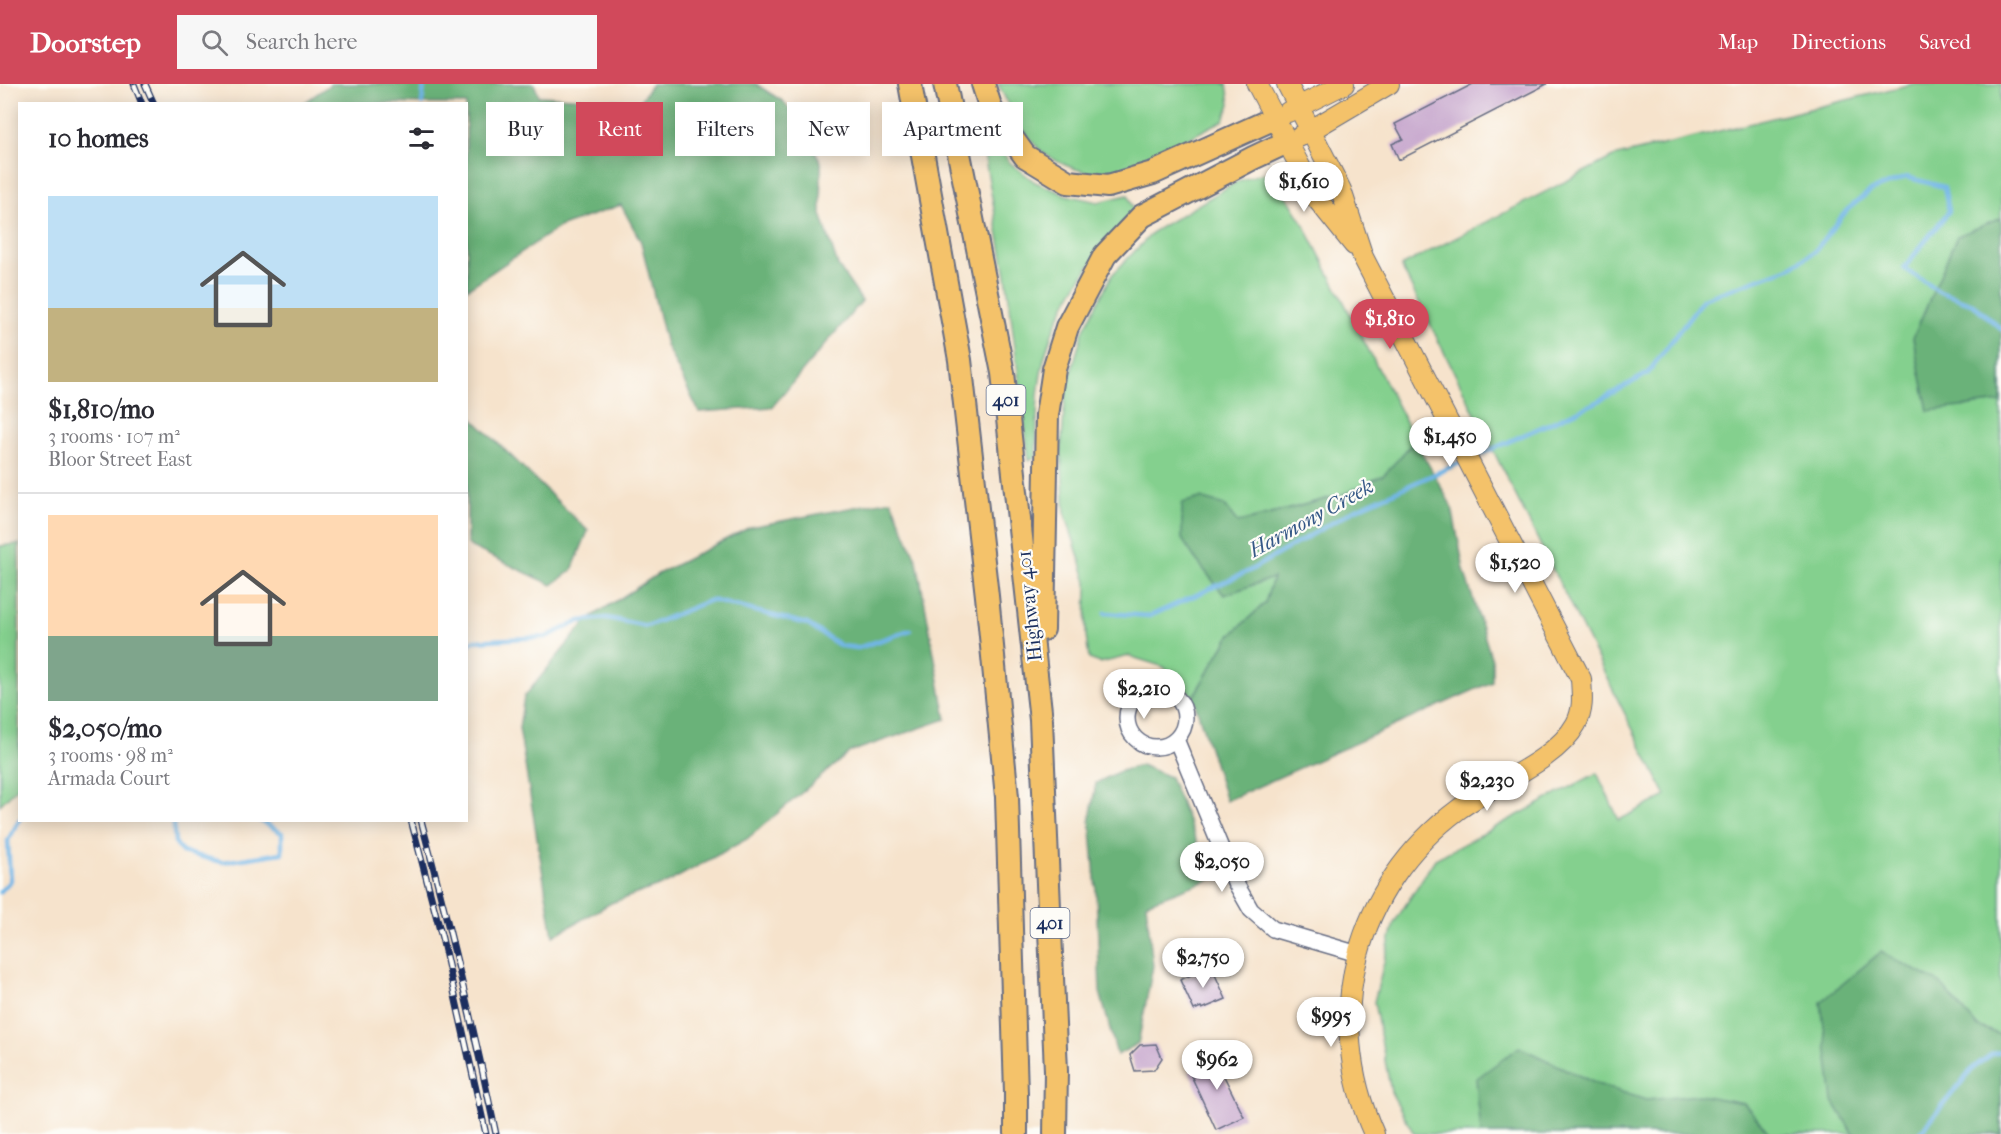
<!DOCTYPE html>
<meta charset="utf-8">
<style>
body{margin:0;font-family:"IM FELL French Canon",serif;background:#f7f7f7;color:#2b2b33;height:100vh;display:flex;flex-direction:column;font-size:22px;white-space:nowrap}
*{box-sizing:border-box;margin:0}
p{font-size:20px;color:#7c7c81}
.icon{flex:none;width:33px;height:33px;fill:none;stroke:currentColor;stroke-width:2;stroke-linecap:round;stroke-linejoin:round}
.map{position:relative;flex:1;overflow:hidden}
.panel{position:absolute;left:18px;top:18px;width:450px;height:720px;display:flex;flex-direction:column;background:#fff;border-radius:0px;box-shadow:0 3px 15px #0003}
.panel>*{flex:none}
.guide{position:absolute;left:486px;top:18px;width:570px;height:54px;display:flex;gap:12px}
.price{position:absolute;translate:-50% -51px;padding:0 14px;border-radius:21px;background:#fff;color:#222;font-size:20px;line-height:39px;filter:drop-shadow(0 2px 3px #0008)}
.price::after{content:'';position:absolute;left:50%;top:36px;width:18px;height:14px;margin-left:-9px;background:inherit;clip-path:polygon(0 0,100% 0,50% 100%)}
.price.selected{background:#d1495b;color:#fff}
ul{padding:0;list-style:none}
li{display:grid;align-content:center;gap:12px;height:318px;padding:0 30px}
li+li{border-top:2px solid #e1e1e2}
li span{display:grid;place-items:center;height:186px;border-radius:0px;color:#555}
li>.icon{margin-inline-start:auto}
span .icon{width:108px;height:108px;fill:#fffc;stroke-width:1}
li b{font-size:26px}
h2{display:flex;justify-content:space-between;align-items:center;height:72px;padding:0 30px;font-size:26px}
.chip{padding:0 21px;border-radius:0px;background:#fff;box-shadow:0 3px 15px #0003;font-size:21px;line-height:54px}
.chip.selected{background:#d1495b;color:#fff}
header{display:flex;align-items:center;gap:36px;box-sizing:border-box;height:84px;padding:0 30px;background:#d1495b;color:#fff}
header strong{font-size:28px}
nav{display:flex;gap:33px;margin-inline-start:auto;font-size:21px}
.search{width:420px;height:54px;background:#f7f7f7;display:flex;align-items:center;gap:15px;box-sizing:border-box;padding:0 21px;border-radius:0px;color:#7c7c81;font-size:22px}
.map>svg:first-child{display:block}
</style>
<header>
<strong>Doorstep</strong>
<div class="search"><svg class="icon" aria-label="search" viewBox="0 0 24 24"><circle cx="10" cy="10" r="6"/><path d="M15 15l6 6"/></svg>Search here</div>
<nav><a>Map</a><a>Directions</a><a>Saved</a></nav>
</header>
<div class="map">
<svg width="2001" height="1050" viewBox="0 0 2001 1050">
<rect width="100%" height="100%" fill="#fdfcf7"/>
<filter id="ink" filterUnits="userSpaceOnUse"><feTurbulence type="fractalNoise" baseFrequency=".0167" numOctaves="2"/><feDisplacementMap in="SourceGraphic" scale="12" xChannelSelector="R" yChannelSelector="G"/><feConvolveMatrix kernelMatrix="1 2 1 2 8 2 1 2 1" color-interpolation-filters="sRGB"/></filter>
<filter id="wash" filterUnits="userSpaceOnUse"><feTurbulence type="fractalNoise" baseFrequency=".008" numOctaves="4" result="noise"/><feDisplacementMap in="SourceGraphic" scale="24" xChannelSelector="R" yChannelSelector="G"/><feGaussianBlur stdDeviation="1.35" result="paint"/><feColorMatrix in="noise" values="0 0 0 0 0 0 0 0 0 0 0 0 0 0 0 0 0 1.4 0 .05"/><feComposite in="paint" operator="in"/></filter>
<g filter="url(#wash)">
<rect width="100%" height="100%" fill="#f6e3cc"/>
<path fill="#84d08e" stroke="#508076" stroke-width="1.5" d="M998 0H1227L1230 20 1224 36C1191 52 1139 84 1103 89 1086 92 1052 77 1040 66 1021 47 1010 23 998 0Z
M1912 0H2001V1050H1414L1391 1008 1374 918 1394 839 1435 775 1597 689 1619 736 1666 712 1401 182 1613 73Z
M985 41 1009 78 1035 98 1066 111 1098 118 1128 111 1134 126C1089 178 1047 232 1039 303 1036 326 1037 349 1036 372L1029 377 1006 191 979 42Z
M1263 89 1279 100 1301 135 1415 356 1385 391 1344 410 1238 439 1224 421 1274 494 1265 519 1229 553 1193 613 1164 583 1129 572 1100 579 1089 575 1086 551 1087 498 1065 429 1061 367 1066 306 1083 247 1112 191 1154 147 1238 97Z
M19 460V702L0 721V462Z"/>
<path fill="#6bb279" stroke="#43706c" stroke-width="1.5" d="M331 0H534L539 12 639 18 652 0H756L784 18 802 43 821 78V130L838 182 862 217 772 323 699 328 666 261 641 158 621 121 559 143 467 205 466 20 304 19Z
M2001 134V318L1928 327 1913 254 1957 152Z
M467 329 588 447 572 486 552 501 471 463 467 459Z
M1415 356 1452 423 1464 486 1492 576V598L1226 717 1193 613 1229 553 1265 519 1273 494 1224 511 1194 473 1182 455V419L1200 414 1224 421 1238 439 1344 410 1384 391Z
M891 416 917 477 946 635 850 668 747 755 667 799 611 819 553 852 519 644 524 613 588 535 658 490 750 443Z
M1141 681 1170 693 1206 780 1211 795 1146 819 1153 882 1138 960 1117 971 1100 908 1096 806 1090 735 1096 699 1118 688Z
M1881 868 1940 899 1977 942 2001 951V1050H1853L1833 1017 1821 918Z
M1519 963 1597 1000 1646 1016 1699 1011 1744 1019 1770 1050H1481L1476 995Z"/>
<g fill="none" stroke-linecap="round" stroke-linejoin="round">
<path stroke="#71b6e7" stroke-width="4.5" d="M422 20 424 0
M1472 374 1595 319 1647 290 1703 215 1789 184 1815 167 1847 126 1870 107 1906 93 1944 103 1949 127 1904 184 1940 208 1973 220 2001 245
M1105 529 1150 532 1249 487 1354 426 1464 377
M466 561 474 557 546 553 580 537 607 534 647 542 711 516 807 540 841 562 858 564 910 546
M173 736 175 758 182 768 222 778 282 769V749L259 736
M0 808 10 797 8 756 20 735
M1919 1050 1974 983 1992 970 2001 968"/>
</g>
<g id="blocks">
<path fill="#c9aacf" d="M1473 0H1547L1399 76 1392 60 1403 55 1395 40Z
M1211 882 1226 915 1202 925 1201 923 1194 926 1180 896Z
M1156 960 1162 974 1154 986 1135 987 1130 971 1140 961Z
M1230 968 1237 983 1223 990 1244 1033 1216 1046 1189 987Z"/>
</g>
</g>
<g filter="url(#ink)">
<use href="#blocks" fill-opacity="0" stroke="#686e84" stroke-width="1.5"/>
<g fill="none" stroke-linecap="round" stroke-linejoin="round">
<g stroke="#686e84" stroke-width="18">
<path id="minor" d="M1127 634a29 29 0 1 1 58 0a29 29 0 1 1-58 0Z
M1176 655 1235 798 1251 826 1273 845 1358 870"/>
</g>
<g stroke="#686e84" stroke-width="22">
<path id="major" d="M1257 0 1317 115 1354 161
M1287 0 1341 106 1363 173 1581 595C1582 611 1584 625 1576 640 1556 677 1493 700 1459 725 1355 802 1321 932 1374 1050
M1288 28 1344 0
M1301 52 1389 0"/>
</g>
<g stroke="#686e84" stroke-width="26">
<path id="highway" d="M910 0 960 276 987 512 1007 713 1016 1009V1050
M945 0 1003 289 1041 636 1056 987 1055 1050
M983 0 991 25 1025 72 1068 98 1108 102 1153 89 1275 34
M1043 545 1047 331 1054 285 1067 243 1105 171 1142 132 1253 74 1287 58"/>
</g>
<use href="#minor" stroke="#fff" stroke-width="15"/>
<use href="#major" stroke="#f4c26a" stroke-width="20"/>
<use href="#highway" stroke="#f4c26a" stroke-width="22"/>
<g stroke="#1b2f5e" stroke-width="7">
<path id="rail" d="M134 0 142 20
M145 0 154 20
M411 736 442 854 486 1050
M421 736C449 841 474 945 496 1050"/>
</g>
<use href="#rail" stroke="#fdfcf7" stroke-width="4.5" stroke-dasharray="14" stroke-linecap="butt"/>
</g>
</g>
<g text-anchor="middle" stroke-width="4.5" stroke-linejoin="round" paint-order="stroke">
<g fill="#fdfcf7" stroke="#5f6c8c" stroke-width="1.5">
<rect x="986.5" y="301" width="39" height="30" rx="4.5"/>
<rect x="1030.5" y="824" width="39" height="30" rx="4.5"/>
</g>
<g font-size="18" font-weight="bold" fill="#1b2f5e">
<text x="1006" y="322">401</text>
<text x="1050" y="845">401</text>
</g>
<g font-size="20" fill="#1b2f5e" stroke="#fdfcf7">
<text transform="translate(1029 522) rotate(-96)" y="7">Highway 401</text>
</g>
<g font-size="21" font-style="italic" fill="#355887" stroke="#fdfcf7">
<text transform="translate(1311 434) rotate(-29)" y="7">Harmony Creek</text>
</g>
</g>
</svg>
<b class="price" style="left:1304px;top:129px">$1,610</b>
<b class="price selected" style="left:1390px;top:266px">$1,810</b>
<b class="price" style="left:1450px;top:384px">$1,450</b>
<b class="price" style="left:1515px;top:510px">$1,520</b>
<b class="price" style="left:1144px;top:636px">$2,210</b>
<b class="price" style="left:1487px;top:728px">$2,230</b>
<b class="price" style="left:1222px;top:809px">$2,050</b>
<b class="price" style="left:1203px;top:905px">$2,750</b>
<b class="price" style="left:1331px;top:964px">$995</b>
<b class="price" style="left:1217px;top:1007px">$962</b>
<div class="guide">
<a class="chip">Buy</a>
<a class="chip selected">Rent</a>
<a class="chip">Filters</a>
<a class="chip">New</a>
<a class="chip">Apartment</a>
</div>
<section class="panel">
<h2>10 homes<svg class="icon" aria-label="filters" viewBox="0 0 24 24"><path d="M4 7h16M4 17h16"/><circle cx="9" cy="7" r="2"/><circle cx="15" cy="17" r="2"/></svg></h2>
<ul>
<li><span style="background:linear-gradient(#bfe0f5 60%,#c2b280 0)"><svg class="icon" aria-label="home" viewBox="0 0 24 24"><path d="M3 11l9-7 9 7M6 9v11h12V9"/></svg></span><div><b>$1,810/mo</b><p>3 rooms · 107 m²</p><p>Bloor Street East</p></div></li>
<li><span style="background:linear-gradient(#ffd9b3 65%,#7fa58c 0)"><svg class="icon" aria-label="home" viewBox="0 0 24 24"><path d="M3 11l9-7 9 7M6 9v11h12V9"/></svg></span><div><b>$2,050/mo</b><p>3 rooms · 98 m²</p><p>Armada Court</p></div></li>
</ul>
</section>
</div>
